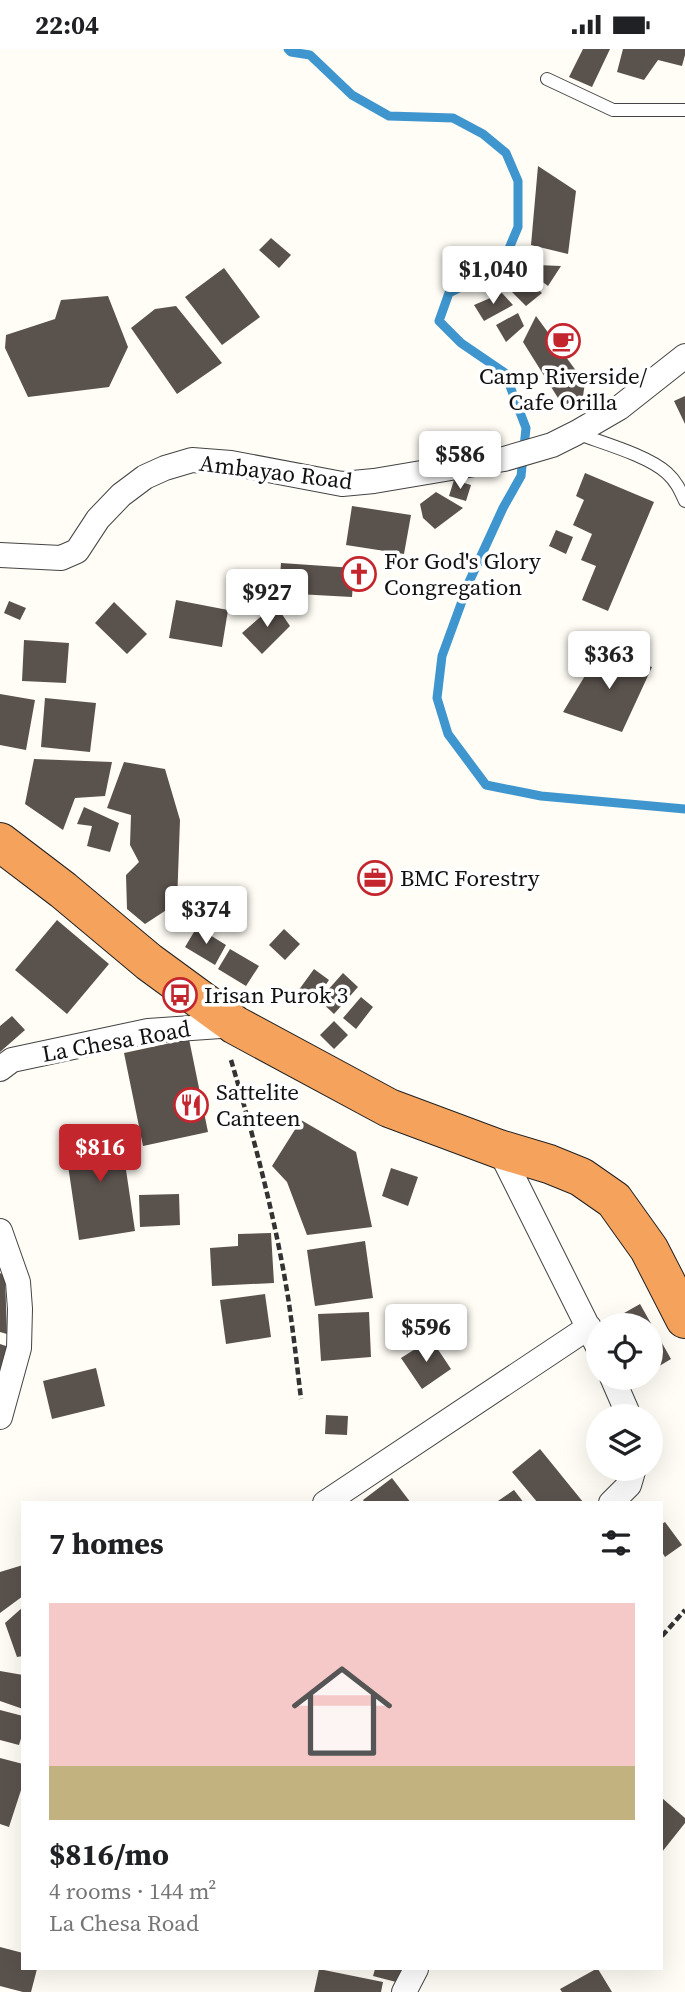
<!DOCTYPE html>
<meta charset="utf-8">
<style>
body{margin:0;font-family:"Source Serif 4",serif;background:#f6f6f6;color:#202124;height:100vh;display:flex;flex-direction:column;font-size:26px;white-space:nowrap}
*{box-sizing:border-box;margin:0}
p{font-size:23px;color:#757577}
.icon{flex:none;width:38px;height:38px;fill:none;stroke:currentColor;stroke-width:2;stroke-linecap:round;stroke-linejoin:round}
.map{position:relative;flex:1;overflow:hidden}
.sheet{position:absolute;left:21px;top:1452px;width:642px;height:469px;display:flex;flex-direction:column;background:#fff;border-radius:0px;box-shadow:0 7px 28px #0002}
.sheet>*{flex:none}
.buttons{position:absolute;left:586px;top:1264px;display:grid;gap:14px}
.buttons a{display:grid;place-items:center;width:77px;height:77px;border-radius:50%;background:#fff;box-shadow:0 7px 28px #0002;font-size:35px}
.price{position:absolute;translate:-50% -60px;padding:0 16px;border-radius:7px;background:#fff;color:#222;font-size:23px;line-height:46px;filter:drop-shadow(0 2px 4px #0008)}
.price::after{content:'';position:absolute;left:50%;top:42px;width:21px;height:16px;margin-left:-10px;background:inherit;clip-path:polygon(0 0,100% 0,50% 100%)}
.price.selected{background:#c4262e;color:#fff}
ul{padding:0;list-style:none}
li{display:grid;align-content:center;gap:14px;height:371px;padding:0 28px}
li+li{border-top:2px solid #e0e0e0}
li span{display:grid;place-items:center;height:217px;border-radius:0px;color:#555}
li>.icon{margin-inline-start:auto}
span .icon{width:126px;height:126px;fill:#fffc;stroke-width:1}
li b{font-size:30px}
h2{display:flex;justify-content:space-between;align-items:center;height:84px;padding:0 28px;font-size:30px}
.status{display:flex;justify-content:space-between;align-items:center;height:49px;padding:0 35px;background:#fff;direction:ltr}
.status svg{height:19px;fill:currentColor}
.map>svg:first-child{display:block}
</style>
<div class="status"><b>22:04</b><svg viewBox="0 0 49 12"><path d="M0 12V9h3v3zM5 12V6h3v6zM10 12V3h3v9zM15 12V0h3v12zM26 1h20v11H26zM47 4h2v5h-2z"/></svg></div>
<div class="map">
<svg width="685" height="1943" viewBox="0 0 685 1943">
<rect width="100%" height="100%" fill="#fffdf5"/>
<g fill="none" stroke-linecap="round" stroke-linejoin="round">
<path stroke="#3f96cf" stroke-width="9" d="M288 0 291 3 310 6 352 46 389 67 453 69 483 85 506 104 518 132V178L505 209 477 230 449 244 439 272 461 294 505 324 526 379 521 427 503 459 469 533 442 607 437 649 448 685 486 736 541 747 685 760"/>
</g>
<path fill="#5a524d" d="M583 0H610L592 38 569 28Z
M623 0H685V6L682 17 658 11 644 31 617 23Z
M538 117 576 142 568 205 531 196Z
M271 189 291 206 279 219 259 201Z
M537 216 561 217 548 237 532 225Z
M224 219 260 268 222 296 185 248Z
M530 233 542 244 526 257 512 243Z
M502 244 513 256 484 272 474 256Z
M108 247 128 298 109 338 28 348 5 299 6 286 55 270 61 251Z
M176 257 222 314 177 345 131 279 155 260Z
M518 264 524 277 506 293 496 276Z
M536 267 585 334 583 347 563 357 523 293Z
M685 347V375L674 352Z
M585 424 654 453 608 562 582 551 596 517 581 511 592 485 573 476 584 451 576 447Z
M454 431 471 436 466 452 449 447Z
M436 443 463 459 435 480 423 469 420 455Z
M352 457 411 466 404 505 346 496Z
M556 481 573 488 566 505 549 497Z
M281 514 354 519 352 548 279 544Z
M176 551 228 561 222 598 169 589Z
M9 552 26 559 20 571 4 564Z
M114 553 147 585 127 605 95 574Z
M275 555 290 577 262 605 242 584Z
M24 591 69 594 66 634 22 632Z
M600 602 652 618 622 683 563 663Z
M0 645 35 651 26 701 0 696Z
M45 649 96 654 90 703 41 698Z
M34 710 112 713 105 747 75 749 63 781 25 755Z
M124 713 165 720 180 771 177 854 145 875 127 860 126 826 139 813 130 796 131 766 107 759Z
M84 758 119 774 110 803 87 797 92 777 77 775Z
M57 871 109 915 67 965 15 921Z
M197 878 226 896 215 916 185 898Z
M284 880 300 895 285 911 269 896Z
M230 900 259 917 246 937 218 920Z
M314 920 329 931 314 953 298 942Z
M343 924 358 938 334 965 319 951Z
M361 948 373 958 356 980 343 969Z
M12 967 25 981 0 1003V977Z
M334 972 348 986 334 1000 320 986Z
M189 990 208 1083 143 1097 124 1004Z
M301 1071 356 1103 372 1178 307 1186 287 1133 272 1117Z
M120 1080 135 1182 79 1191 64 1089Z
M391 1119 418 1128 408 1157 382 1147Z
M179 1145 180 1176 140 1178 139 1146Z
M271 1184 274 1234 212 1237 210 1199 238 1197V1185Z
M365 1192 373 1249 315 1257 307 1201Z
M0 1224 5 1227 7 1285 0 1283Z
M265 1245 271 1288 226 1295 220 1251Z
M640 1255 671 1310 651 1322V1276H603Z
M369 1263 371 1308 321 1312 318 1265Z
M431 1290 451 1320 422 1340 401 1309Z
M0 1295 18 1301 0 1324Z
M96 1319 105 1357 52 1370 43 1332Z
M326 1366 348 1367 347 1386 325 1385Z
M540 1400 583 1453 581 1454H538L512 1423Z
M392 1429 411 1454H365L363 1451Z
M514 1441 524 1454H495Z
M665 1473 682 1496 665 1508 662 1503V1475Z
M23 1516V1547L0 1564V1523Z
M23 1558V1607L17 1608 5 1574Z
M0 1622 23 1626V1660L0 1652Z
M0 1661 23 1667V1683L19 1696 0 1691Z
M0 1709 23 1715V1735L9 1778 0 1775Z
M662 1749 685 1769V1774L662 1803Z
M0 1898 23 1904V1920H37L31 1943H23L0 1937Z
M319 1920 383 1933 381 1943H314Z
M375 1920H405L400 1934 373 1927Z
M596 1920H598L612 1943H562L560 1940Z"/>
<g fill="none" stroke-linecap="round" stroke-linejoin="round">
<g stroke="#444" stroke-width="14">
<path id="lane" d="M547 30 613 61H685
M576 384C602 394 647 406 667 424 676 432 680 441 685 452"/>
</g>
<g stroke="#444" stroke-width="26">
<path id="street" d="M0 506 61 509 77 502 98 470 121 446 145 428 165 419 192 411 231 414 342 435 374 432 504 410 552 396 576 384 619 359 685 307
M0 1020 12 1011 148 982 235 976
M499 1100 598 1298
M0 1182 18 1233 20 1260 19 1299 0 1368
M612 1328 629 1367
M325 1454 589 1278
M611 1454 629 1436 634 1419
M404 1943 416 1920"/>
</g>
<g stroke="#222" stroke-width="40">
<path id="highway" d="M0 793 63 841 149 913 235 976 389 1059 499 1100 549 1115 581 1128 614 1151 649 1200 685 1270"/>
</g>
<path stroke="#333" stroke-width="4.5" stroke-dasharray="7 3.5" stroke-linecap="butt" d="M231 1011C254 1089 275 1168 288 1248 293 1281 297 1316 301 1350
M662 1587 685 1561"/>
<use href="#lane" stroke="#fff" stroke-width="12"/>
<use href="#street" stroke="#fff" stroke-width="24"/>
<use href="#highway" stroke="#f5a25d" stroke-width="38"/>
</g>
<defs>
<g id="cafe-ring" transform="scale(1.75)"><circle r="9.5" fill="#fff" stroke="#c4262e" stroke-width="1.5"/><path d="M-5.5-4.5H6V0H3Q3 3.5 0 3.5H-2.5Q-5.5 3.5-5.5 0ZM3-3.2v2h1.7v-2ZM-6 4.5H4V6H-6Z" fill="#c4262e"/></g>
<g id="church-ring" transform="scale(1.75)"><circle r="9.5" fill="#fff" stroke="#c4262e" stroke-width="1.5"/><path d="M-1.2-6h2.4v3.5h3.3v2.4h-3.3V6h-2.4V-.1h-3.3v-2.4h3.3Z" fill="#c4262e"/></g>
<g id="office-ring" transform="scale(1.75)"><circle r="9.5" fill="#fff" stroke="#c4262e" stroke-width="1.5"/><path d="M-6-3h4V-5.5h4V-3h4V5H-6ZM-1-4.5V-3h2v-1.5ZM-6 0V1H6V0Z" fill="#c4262e"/></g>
<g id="bus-ring" transform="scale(1.75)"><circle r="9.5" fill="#fff" stroke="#c4262e" stroke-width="1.5"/><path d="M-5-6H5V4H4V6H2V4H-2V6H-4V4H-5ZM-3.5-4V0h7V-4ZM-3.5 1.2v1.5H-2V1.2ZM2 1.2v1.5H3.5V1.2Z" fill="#c4262e"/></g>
<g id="restaurant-ring" transform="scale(1.75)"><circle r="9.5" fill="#fff" stroke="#c4262e" stroke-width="1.5"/><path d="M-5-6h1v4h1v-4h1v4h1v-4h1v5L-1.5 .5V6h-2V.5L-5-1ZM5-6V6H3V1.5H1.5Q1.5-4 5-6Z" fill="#c4262e"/></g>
</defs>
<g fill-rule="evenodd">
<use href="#cafe-ring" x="563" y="292"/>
<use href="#church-ring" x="359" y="525"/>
<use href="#office-ring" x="375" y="829"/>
<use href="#bus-ring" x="180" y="946"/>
<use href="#restaurant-ring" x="191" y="1056"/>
</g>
<g text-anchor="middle" stroke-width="7" stroke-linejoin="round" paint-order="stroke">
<g font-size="23" fill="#111" stroke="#fff" text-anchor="start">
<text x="563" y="335" text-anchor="middle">Camp Riverside/<tspan x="563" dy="26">Cafe Orilla</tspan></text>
<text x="384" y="520">For God's Glory<tspan x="384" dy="26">Congregation</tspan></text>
<text x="400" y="837">BMC Forestry</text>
<text x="204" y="954">Irisan Purok 3</text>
<text x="216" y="1051">Sattelite<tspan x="216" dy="26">Canteen</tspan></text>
</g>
<g font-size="23" fill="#111" stroke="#fff">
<text transform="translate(276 423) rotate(7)" y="8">Ambayao Road</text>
<text transform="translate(116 992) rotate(-10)" y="8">La Chesa Road</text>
</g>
</g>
</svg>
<div class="buttons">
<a><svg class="icon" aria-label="locate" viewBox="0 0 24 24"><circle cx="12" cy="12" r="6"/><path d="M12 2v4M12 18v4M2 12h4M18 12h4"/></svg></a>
<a><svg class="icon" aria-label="layers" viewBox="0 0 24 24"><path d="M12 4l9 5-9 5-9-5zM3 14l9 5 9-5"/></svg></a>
</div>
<b class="price" style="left:493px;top:257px">$1,040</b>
<b class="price" style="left:460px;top:442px">$586</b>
<b class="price" style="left:267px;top:580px">$927</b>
<b class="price" style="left:609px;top:642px">$363</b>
<b class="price" style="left:206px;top:897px">$374</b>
<b class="price selected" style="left:100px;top:1135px">$816</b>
<b class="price" style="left:426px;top:1315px">$596</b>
<section class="sheet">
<h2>7 homes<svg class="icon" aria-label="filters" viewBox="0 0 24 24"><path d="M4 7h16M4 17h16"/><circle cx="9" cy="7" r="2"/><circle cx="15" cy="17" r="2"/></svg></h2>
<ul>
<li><span style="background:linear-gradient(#f6c9c9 75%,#c2b280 0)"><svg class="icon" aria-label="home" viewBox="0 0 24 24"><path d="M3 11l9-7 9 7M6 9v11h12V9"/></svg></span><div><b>$816/mo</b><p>4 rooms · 144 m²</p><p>La Chesa Road</p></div></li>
</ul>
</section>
</div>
